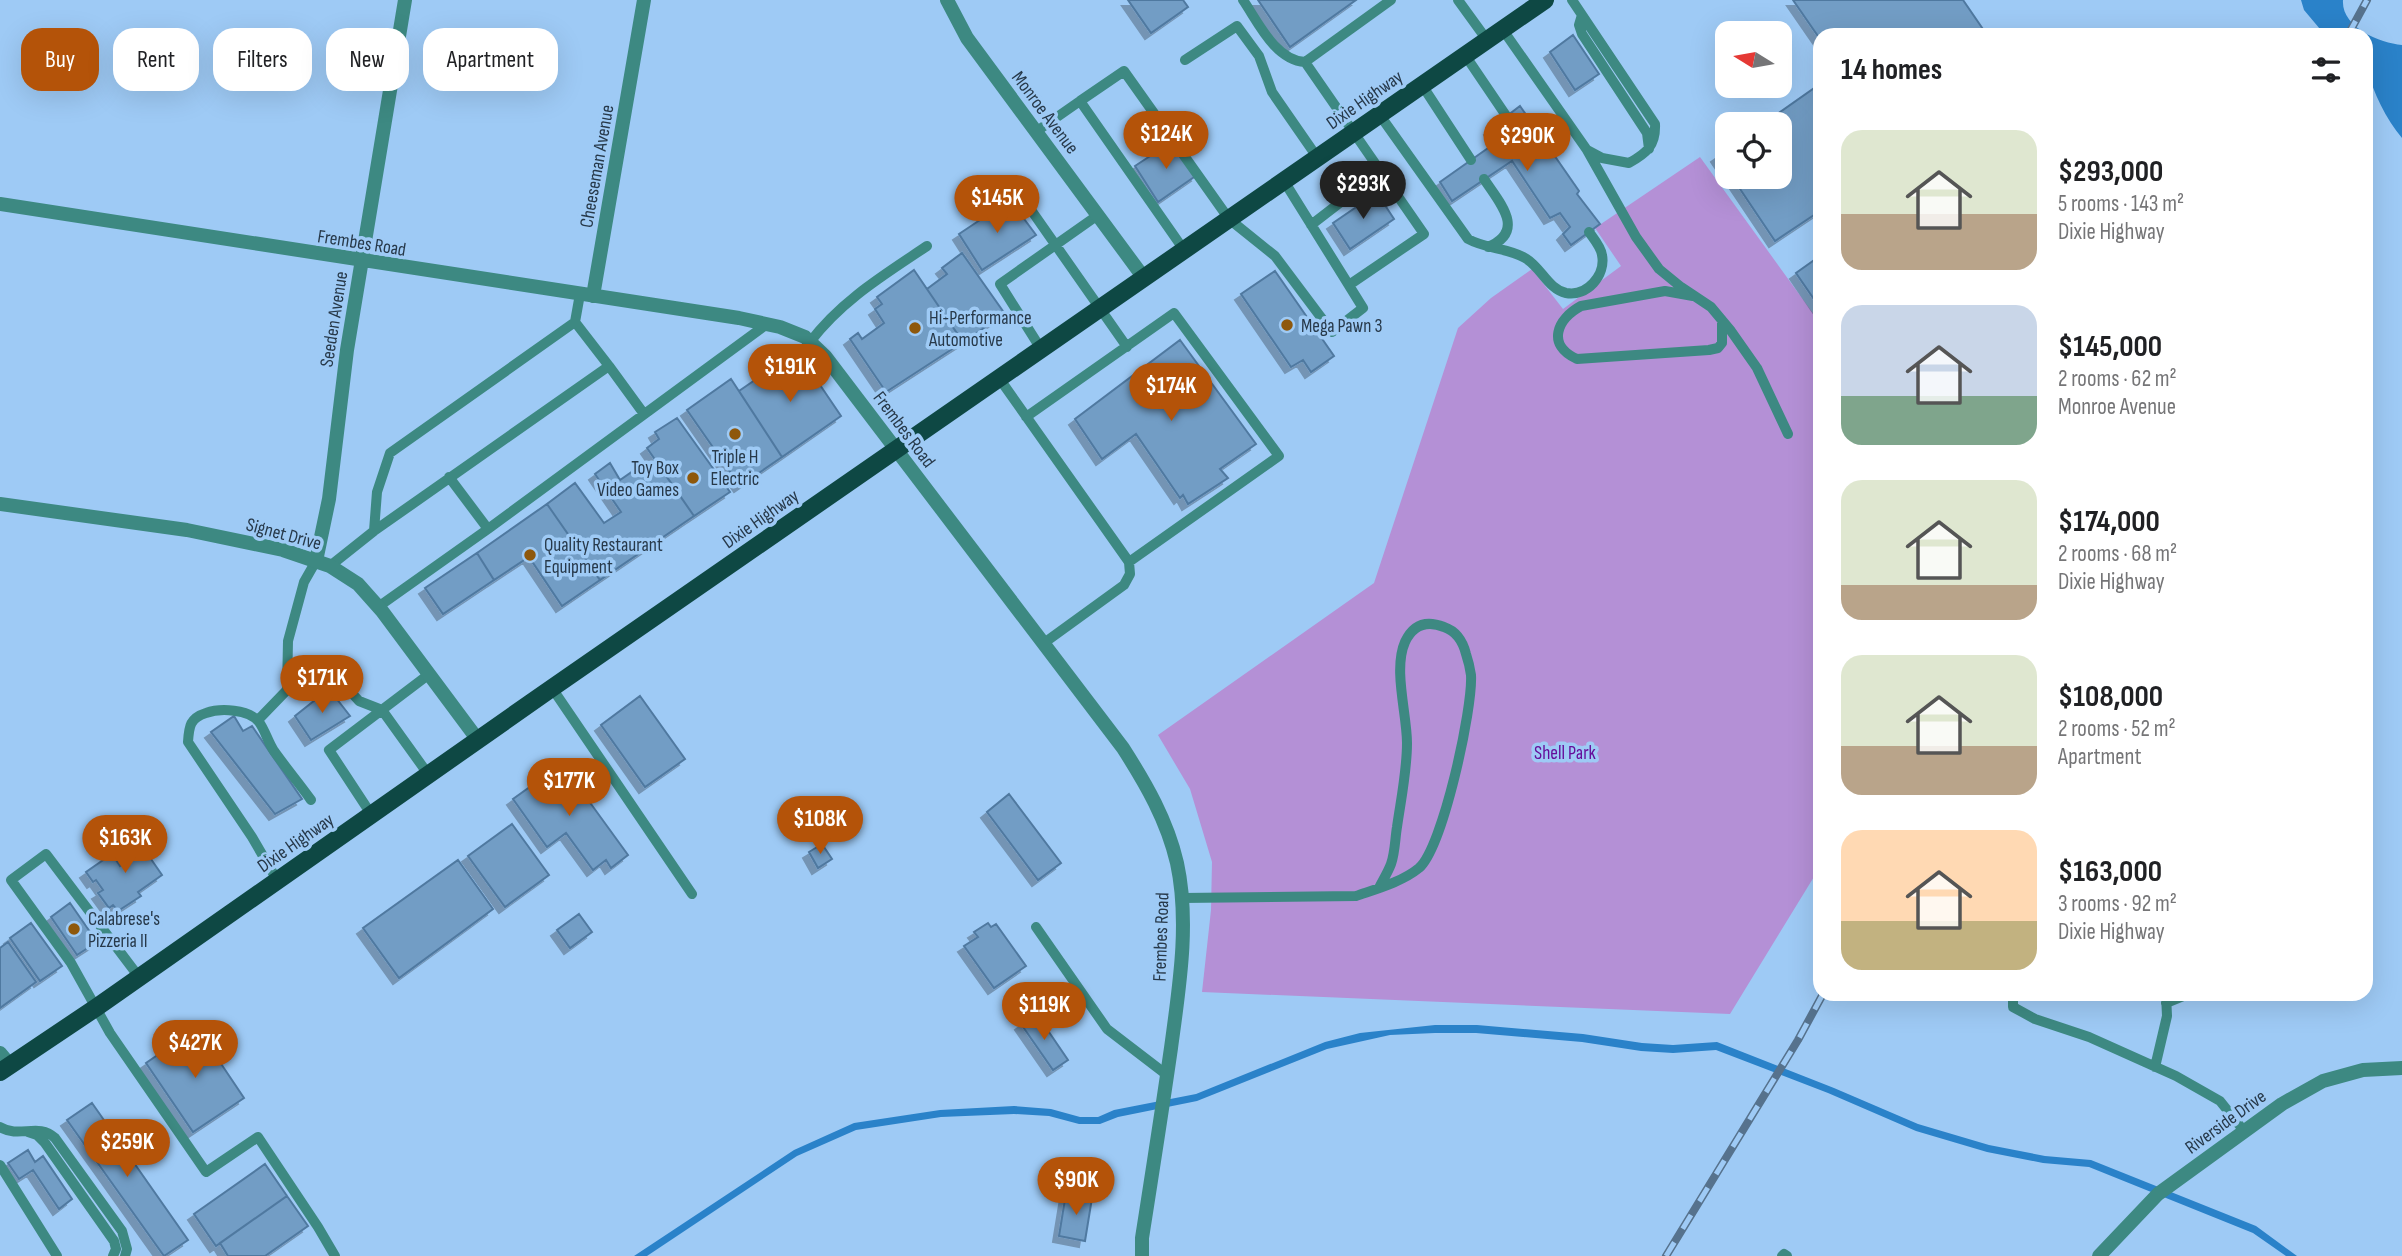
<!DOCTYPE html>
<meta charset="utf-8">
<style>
body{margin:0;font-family:"Sofia Sans Condensed",sans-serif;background:#f6f6f6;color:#202124;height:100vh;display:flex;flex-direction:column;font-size:26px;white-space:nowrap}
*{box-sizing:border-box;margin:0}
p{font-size:23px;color:#757577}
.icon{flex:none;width:38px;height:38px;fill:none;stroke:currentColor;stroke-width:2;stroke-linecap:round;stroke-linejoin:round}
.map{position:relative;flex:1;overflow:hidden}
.drawer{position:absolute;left:1813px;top:28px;width:560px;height:973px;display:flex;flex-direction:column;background:#fff;border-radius:21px;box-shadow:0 7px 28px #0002}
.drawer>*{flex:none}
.guide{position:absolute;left:21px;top:28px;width:665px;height:63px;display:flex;gap:14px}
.needle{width:46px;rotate:281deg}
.tools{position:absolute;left:1715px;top:21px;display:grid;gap:14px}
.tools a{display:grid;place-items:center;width:77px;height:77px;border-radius:14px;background:#fff;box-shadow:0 7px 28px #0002;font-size:35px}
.price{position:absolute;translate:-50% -60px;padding:0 16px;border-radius:24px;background:#b45309;color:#fff;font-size:23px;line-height:46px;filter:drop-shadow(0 2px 4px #0008)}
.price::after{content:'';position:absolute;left:50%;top:42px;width:21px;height:16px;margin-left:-10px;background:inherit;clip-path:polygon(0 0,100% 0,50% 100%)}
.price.on{background:#222;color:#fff}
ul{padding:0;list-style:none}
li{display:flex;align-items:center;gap:21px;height:175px;padding:0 28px}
li span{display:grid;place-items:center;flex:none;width:196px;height:140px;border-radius:21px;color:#555}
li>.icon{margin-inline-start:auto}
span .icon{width:84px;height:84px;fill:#fffc;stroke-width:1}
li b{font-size:30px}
h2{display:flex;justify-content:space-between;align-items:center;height:84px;padding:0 28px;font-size:30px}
.pill{padding:0 24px;border-radius:21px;background:#fff;box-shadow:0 7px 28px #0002;font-size:24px;line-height:63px}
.pill.on{background:#b45309;color:#fff}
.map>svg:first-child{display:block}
</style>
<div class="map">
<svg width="2402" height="1256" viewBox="0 0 2402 1256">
<defs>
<filter id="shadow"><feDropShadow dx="-6" dy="6" stdDeviation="0" flood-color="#0004"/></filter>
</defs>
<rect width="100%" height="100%" fill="#9ecaf5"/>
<path fill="#b490d6" d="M1700 157 1820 323V867L1730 1014 1202 992 1211 910 1212 862 1190 789 1158 735 1374 583 1458 328 1491 298 1532 269 1563 309 1621 266 1595 228Z"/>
<path fill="#2a82c9" d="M2301 0H2343C2341 27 2379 43 2402 45V138C2386 119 2373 92 2367 69 2364 59 2366 45 2366 35H2325L2304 10Z
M1435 1025H1477L1583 1034 1642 1043 1673 1045 1717 1042 1834 1088 1918 1124 1989 1145 2045 1156 2091 1160 2256 1226 2297 1256H2286L2253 1233 2089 1167 2043 1163 1987 1152 1916 1131 1828 1093 1716 1050 1673 1053 1641 1051 1582 1042 1476 1033H1435L1390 1035 1327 1049 1197 1101 1118 1117 1100 1124H1079L1049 1116 1014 1114 941 1117 856 1130 797 1156 647 1256H634L794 1150 854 1123 940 1110 1014 1106 1051 1109 1080 1117H1098L1114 1110 1196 1094 1325 1042 1360 1033Z"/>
<path fill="#729dc5" stroke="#5079a0" stroke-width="2" filter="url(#shadow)" d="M1128 0H1183L1188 7 1151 33Z
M1258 0H1356L1290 47Z
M1793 0H1963L1987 35H1820V39Z
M1573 35 1599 74 1575 90 1550 52Z
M1820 84V211L1775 241 1732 177H1780V124H1763Z
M1520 106 1579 191 1577 194 1600 224 1571 245 1563 234 1570 227 1560 213 1550 218 1512 161 1452 201 1440 182 1498 141 1490 129Z
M1173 141 1197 175 1158 202 1135 166Z
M1727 149V171L1717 156Z
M1377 193 1394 219 1350 249 1333 223Z
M1010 200 1036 235 982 270 959 234Z
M962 253 1005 314 963 342 927 289 947 274 942 268Z
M1820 256V308L1796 273Z
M914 270 963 342 886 392 850 339 858 333 862 339 884 323 875 309 882 304 877 297Z
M1275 271 1334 356 1311 372 1303 360 1291 367 1241 294Z
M1180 340 1256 444 1220 469 1228 478 1188 504 1183 495 1180 498 1136 434 1102 459 1075 419Z
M797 351 841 416 782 457 739 391Z
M731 379 782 457 740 486 687 410Z
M677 418 730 492 694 516 647 448 659 439 655 432Z
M610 463 620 480 636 469 640 475 657 463 694 516 600 580 547 504 575 483 604 523 621 512 595 474Z
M547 504 600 580 562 606 529 557 494 580 477 553Z
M477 553 494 580 443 614 425 588Z
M329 689 350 716 311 740 295 716Z
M640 696 685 759 645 787 601 725Z
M234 716 243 731 252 726 302 799 275 814 211 732Z
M562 764 628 855 611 868 606 860 593 870 566 833 547 847 513 799Z
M1009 794 1061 863 1038 880 987 812Z
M512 824 549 875 505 907 468 856Z
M135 836 162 875 138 892 141 896 118 911 113 905 109 908 98 893 103 890 96 880 93 882 86 872 112 854 120 866 127 861 118 847Z
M822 844 832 859 818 868 809 852Z
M458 860 493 909 399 978 363 928Z
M70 903 97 942 77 955 51 917Z
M579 914 592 932 570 948 557 930Z
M31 923 62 966 40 981 10 938Z
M988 923 991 927 996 924 1026 966 994 988 964 946 978 937 974 932Z
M8 942 36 982 0 1008V948Z
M1036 1013 1068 1060 1053 1070 1021 1024Z
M197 1028 244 1098 193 1132 146 1063Z
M92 1103 188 1240 164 1256 67 1120Z
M28 1150 35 1162 43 1156 72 1199 59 1209 33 1170 19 1179 8 1163Z
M265 1164 287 1196 216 1246 194 1214Z
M1066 1193 1092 1198 1085 1241 1059 1236Z
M287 1196 308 1226 265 1256H228L220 1243Z"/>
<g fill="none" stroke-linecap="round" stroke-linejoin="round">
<path stroke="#3d8982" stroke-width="10" d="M1243 0C1258 22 1275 60 1305 62
M1458 0 1487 40
M1582 15 1579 25 1582 34 1647 133 1649 149
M1503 30 1587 150 1602 158 1629 163C1647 153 1656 145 1655 124L1572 0
M1465 55 1507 117
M1185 60 1237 26 1259 56 1272 92 1317 157
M1422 85 1471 160
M1379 114 1468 239C1486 249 1508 248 1525 258 1541 267 1548 289 1566 293 1587 297 1606 275 1602 255 1601 247 1594 239 1589 232
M1037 131 1080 101
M1587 150 1636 237 1659 269 1681 287 1711 307 1731 331 1757 368 1788 434
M1484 179C1499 202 1527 231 1488 247
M1029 207 1127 347
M1311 225 1381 171
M1184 250 1080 101 1124 71 1229 219 1275 256 1332 332 1363 308 1284 181
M1349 285 1424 234 1305 62 1391 0
M1693 296 1665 291 1581 306C1557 319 1546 345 1577 359L1709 350 1718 348 1722 343V320
M810 342C842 300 884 275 927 246
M1041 349 1000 284 1098 215
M609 366 644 414
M999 378 1129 562 1130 574 1124 585 1044 643
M1026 417 1174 313 1279 456 1129 562
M449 477 488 529 767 324
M374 531 609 366 575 322
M330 566 374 531 377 492 390 453 575 322 580 294
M378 607 488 529
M552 688 692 894
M287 690 309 670H318L331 674 341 681 359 701 382 710 428 774
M258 720 287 690 288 641 304 582 316 561
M371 814 329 750 428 675
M277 880 252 837 188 742C189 726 190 718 206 713 220 708 249 709 259 722 265 730 268 742 274 751 286 768 299 783 311 800
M1182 898 1356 896C1376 889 1402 882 1419 868 1443 847 1473 708 1471 675 1470 668 1468 660 1466 654 1463 642 1456 631 1444 627 1426 620 1413 625 1405 642 1393 669 1407 714 1407 743 1407 771 1401 799 1397 827 1395 839 1395 853 1391 864 1388 872 1383 880 1379 888
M1036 927 1107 1029 1167 1075
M139 977 46 854 11 880 71 963 110 1033 206 1172 258 1137 318 1227 335 1256
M2013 994V1007L2035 1019 2089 1037 2176 1076 2220 1101 2244 1131
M2166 1003 2188 994
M2155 1067 2167 1016 2166 994
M0 1127C20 1139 38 1122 55 1138L122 1231 127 1249 125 1256
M28 1132 37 1135 45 1143 114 1241 116 1249 113 1256
M0 1165 57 1256
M1782 1256 1784 1254 1787 1256"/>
<path stroke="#3d8982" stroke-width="14" d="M947 0 967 38 1144 278
M0 204 739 318 780 327 805 337 825 356 1123 748C1146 784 1167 820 1177 863 1190 923 1179 988 1171 1048 1162 1111 1152 1174 1142 1238V1256
M593 296 644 0
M0 504 187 530 283 550 330 566 358 584 382 611 478 740
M316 561 329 499 347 350 405 0
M0 1053 10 1065
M2099 1256 2158 1194 2282 1104 2323 1081 2363 1070 2402 1068"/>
<path stroke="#0e4844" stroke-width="18" d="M0 1072 97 1007 552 688 1545 0"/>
<g stroke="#56728d" stroke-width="8">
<path id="rail" d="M2348 35 2367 0
M1666 1256 1798 1040 1823 994"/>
</g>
<use href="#rail" stroke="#9ecaf5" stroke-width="5" stroke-dasharray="16" stroke-linecap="butt"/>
</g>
<g fill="#8e580c" stroke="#9ecaf5" stroke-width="2.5">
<circle cx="1287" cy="325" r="7"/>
<circle cx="915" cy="328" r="7"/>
<circle cx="735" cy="434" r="7"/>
<circle cx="693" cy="478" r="7"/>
<circle cx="530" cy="555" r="7"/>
<circle cx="74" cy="929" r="7"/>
</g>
<g text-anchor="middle" stroke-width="7" stroke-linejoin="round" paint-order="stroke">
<g font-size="19" fill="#27394a" stroke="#9ecaf5">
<text transform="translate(1364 99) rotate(-35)" y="7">Dixie Highway</text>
<text transform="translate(1046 112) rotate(53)" y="7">Monroe Avenue</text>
<text transform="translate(596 166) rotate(-80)" y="7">Cheeseman Avenue</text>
<text transform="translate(362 242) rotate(9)" y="7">Frembes Road</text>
<text transform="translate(333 319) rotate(-81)" y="7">Seeden Avenue</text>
<text transform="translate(905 429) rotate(53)" y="7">Frembes Road</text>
<text transform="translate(760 518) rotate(-35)" y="7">Dixie Highway</text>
<text transform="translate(284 533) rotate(15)" y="7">Signet Drive</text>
<text transform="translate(295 842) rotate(-35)" y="7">Dixie Highway</text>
<text transform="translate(1160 937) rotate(-88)" y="7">Frembes Road</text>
<text transform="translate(2225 1121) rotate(-36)" y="7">Riverside Drive</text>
</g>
<g font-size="19" fill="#27394a" stroke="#9ecaf5" text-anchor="start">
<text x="929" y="324">Hi-Performance<tspan x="929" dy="22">Automotive</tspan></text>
<text x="1301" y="332">Mega Pawn 3</text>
<text x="735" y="463" text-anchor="middle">Triple H<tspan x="735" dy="22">Electric</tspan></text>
<text x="679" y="474" text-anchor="end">Toy Box<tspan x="679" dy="22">Video Games</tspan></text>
<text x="544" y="551">Quality Restaurant<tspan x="544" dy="22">Equipment</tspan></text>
<text x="88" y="925">Calabrese's<tspan x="88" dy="22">Pizzeria II</tspan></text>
</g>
<g font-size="19" fill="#660c9a" stroke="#9ecaf5">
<text x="1565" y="759">Shell Park</text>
</g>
</g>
</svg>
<div class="tools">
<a><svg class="needle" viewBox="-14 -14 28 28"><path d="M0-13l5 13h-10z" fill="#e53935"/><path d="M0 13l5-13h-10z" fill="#757577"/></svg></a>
<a><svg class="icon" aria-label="locate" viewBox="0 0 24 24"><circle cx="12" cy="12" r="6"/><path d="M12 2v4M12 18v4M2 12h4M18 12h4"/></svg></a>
</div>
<b class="price" style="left:1166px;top:171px">$124K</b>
<b class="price" style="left:1527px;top:173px">$290K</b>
<b class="price on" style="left:1363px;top:221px">$293K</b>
<b class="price" style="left:997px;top:235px">$145K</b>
<b class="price" style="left:790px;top:404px">$191K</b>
<b class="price" style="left:1171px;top:423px">$174K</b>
<b class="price" style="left:322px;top:715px">$171K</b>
<b class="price" style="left:569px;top:818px">$177K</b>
<b class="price" style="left:820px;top:856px">$108K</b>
<b class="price" style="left:125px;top:875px">$163K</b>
<b class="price" style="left:1044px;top:1042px">$119K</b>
<b class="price" style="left:195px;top:1080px">$427K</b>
<b class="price" style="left:127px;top:1179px">$259K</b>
<b class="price" style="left:1076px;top:1217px">$90K</b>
<div class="guide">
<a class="pill on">Buy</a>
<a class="pill">Rent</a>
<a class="pill">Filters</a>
<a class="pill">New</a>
<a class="pill">Apartment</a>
</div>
<section class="drawer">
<h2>14 homes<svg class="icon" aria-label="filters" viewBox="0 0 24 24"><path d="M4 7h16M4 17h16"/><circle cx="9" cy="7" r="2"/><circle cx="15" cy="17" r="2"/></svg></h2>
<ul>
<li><span style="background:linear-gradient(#dfe7d0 60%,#b9a48a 0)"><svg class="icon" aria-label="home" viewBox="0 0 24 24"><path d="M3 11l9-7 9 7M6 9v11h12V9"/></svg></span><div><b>$293,000</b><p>5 rooms · 143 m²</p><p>Dixie Highway</p></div></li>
<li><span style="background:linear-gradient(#c9d6e8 65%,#7fa58c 0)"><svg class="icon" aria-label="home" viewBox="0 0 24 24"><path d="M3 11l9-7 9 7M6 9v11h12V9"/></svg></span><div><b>$145,000</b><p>2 rooms · 62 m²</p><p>Monroe Avenue</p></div></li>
<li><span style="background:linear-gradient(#dfe7d0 75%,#b9a48a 0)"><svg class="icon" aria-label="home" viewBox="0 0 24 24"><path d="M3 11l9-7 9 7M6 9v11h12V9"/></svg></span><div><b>$174,000</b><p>2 rooms · 68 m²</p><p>Dixie Highway</p></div></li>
<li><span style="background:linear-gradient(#dfe7d0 65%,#b9a48a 0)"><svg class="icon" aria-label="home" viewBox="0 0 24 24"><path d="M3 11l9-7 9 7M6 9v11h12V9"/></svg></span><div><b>$108,000</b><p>2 rooms · 52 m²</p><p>Apartment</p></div></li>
<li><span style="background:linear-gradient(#ffd9b3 65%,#c2b280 0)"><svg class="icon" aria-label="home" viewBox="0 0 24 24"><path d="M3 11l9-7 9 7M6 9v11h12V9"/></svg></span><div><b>$163,000</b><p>3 rooms · 92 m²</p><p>Dixie Highway</p></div></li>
</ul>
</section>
</div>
